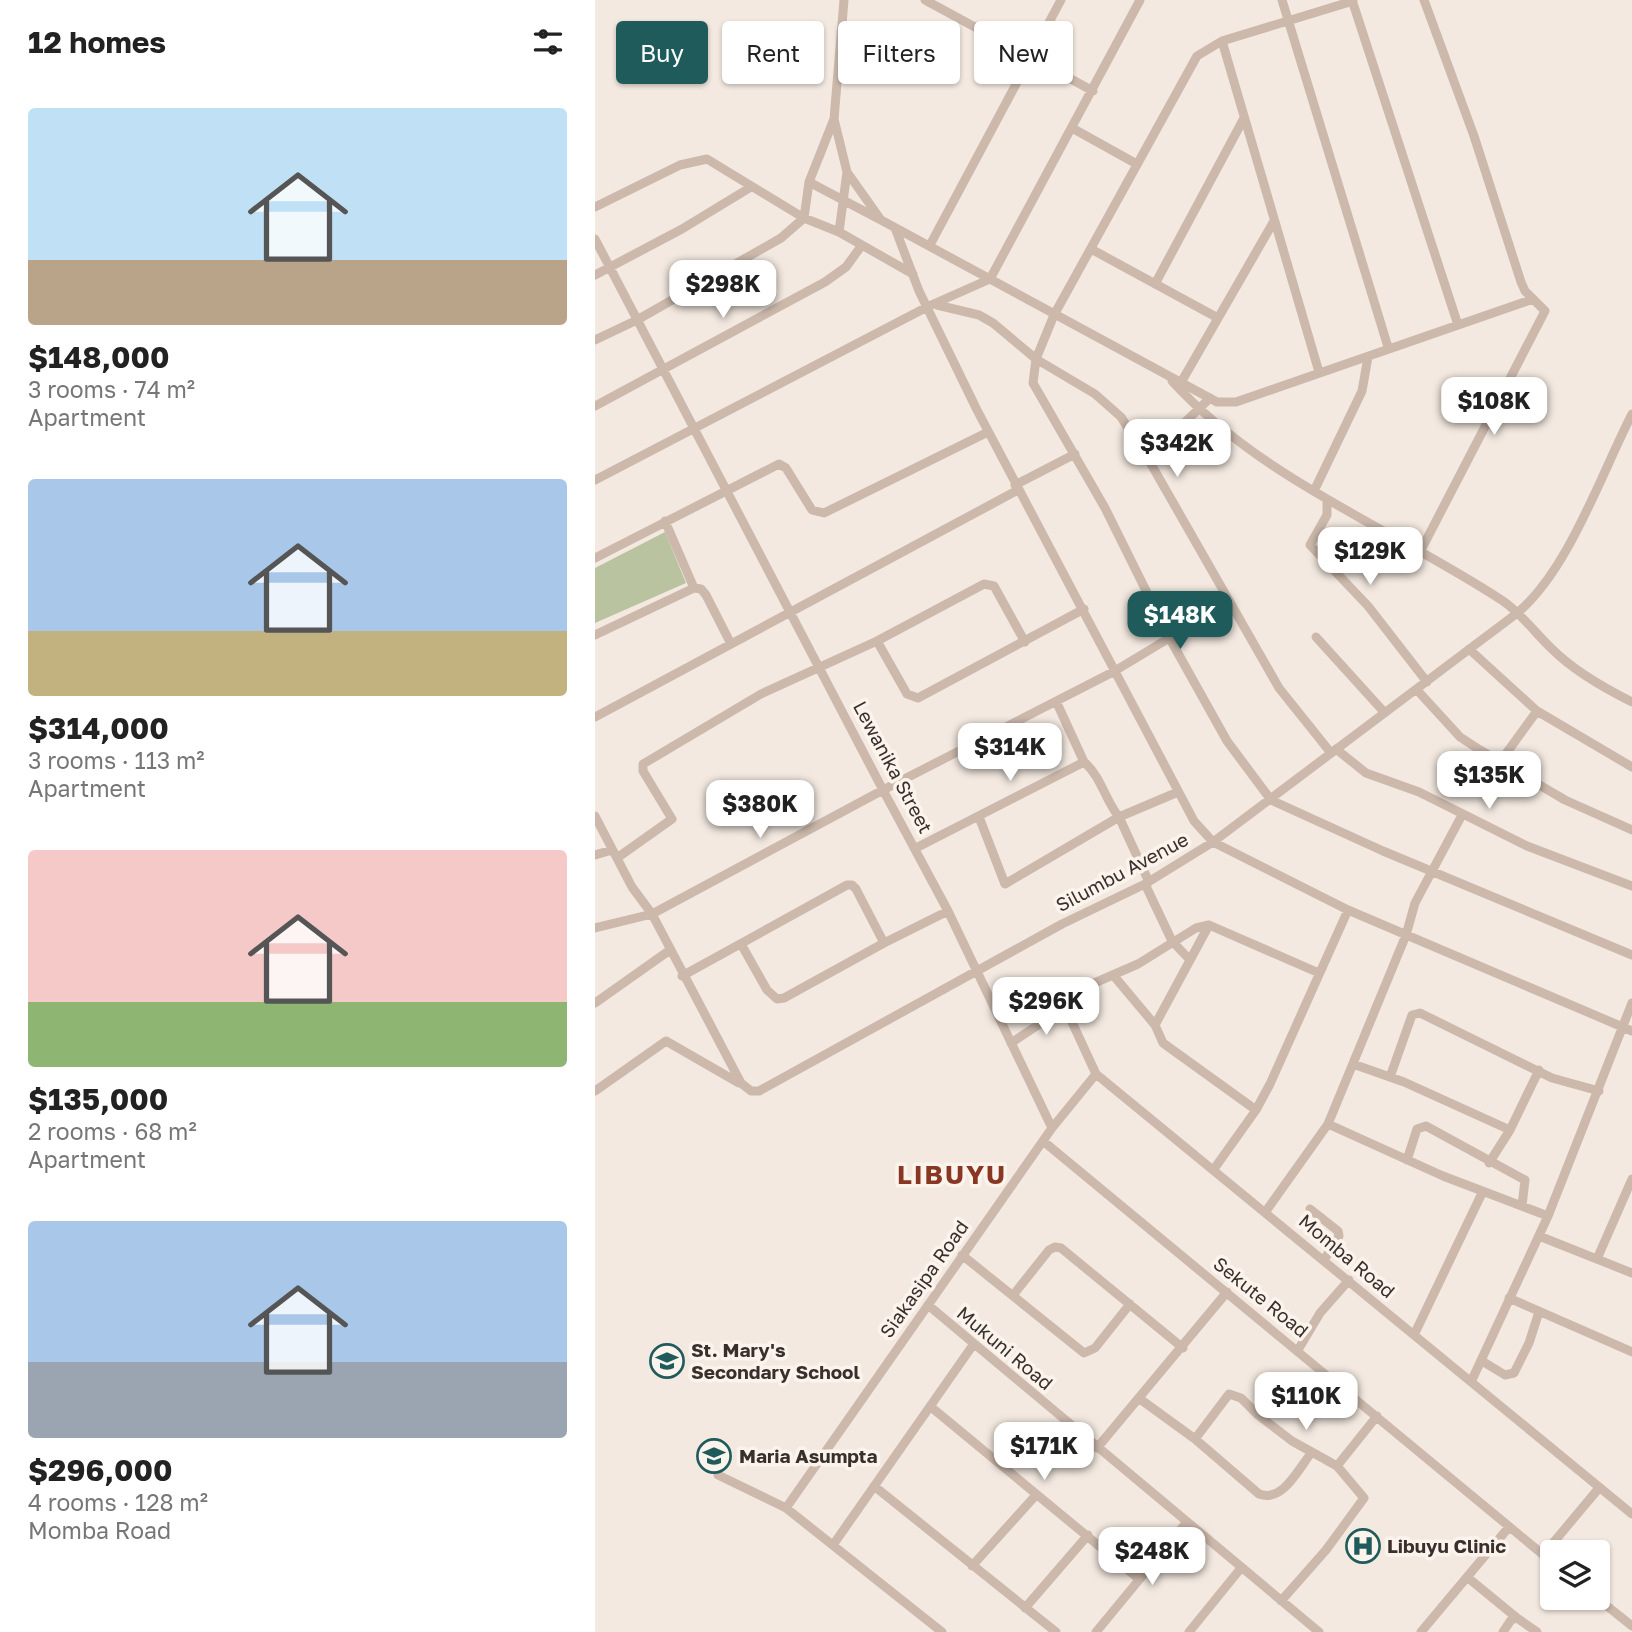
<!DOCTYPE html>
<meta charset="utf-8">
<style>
body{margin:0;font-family:"Golos Text",sans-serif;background:#f2f2f2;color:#222;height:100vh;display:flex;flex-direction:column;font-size:26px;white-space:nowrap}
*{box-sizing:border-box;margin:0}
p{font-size:23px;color:#767676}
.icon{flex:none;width:38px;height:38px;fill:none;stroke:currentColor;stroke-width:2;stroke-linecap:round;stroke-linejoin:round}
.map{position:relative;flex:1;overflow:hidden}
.side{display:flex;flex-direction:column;background:#fff;width:595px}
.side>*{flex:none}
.guide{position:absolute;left:21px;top:21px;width:665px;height:63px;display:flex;gap:14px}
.controls{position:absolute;left:945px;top:1540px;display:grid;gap:14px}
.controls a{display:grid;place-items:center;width:70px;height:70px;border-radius:7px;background:#fff;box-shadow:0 2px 5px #0004;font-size:35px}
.price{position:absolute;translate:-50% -60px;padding:0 16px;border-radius:14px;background:#fff;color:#222;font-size:23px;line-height:46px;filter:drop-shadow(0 2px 4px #0008)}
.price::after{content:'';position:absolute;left:50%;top:42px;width:21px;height:16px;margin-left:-10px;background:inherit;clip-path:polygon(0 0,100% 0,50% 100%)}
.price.active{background:#205b5c;color:#fff}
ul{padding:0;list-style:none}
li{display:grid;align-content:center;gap:14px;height:371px;padding:0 28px}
li span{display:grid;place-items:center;height:217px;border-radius:7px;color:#555}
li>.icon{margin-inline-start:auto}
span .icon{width:126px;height:126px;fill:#fffc;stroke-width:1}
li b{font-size:30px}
h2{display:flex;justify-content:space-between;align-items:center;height:84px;padding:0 28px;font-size:30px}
.pill{padding:0 24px;border-radius:7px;background:#fff;box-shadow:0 2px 5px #0004;font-size:24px;line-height:63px}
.pill.active{background:#205b5c;color:#fff}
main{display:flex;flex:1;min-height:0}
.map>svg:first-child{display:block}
</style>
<main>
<section class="side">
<h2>12 homes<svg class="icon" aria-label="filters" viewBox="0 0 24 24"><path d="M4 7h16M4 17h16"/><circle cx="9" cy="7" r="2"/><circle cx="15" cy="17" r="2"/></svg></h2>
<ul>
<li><span style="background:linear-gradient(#bfe0f5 70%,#b9a48a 0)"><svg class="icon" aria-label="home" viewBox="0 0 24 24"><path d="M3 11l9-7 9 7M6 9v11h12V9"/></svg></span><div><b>$148,000</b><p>3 rooms · 74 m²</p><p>Apartment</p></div></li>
<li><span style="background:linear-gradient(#a9c7e8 70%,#c2b280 0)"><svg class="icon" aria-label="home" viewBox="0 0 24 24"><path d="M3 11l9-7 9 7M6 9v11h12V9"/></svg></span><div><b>$314,000</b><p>3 rooms · 113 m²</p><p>Apartment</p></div></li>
<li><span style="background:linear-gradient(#f6c9c9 70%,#8fb573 0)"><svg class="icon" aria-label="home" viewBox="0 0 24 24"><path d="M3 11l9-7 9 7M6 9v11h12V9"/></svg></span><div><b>$135,000</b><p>2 rooms · 68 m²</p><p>Apartment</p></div></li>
<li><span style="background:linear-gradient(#a9c7e8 65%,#9aa5b1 0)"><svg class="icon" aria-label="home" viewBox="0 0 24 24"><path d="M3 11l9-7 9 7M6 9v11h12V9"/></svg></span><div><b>$296,000</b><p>4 rooms · 128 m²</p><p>Momba Road</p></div></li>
</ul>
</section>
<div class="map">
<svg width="1037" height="1632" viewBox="0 0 1037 1632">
<rect width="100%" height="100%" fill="#f3e9e0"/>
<path fill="#b9c3a0" d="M70 532 91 583 0 623V568Z"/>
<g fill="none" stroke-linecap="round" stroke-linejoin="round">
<path stroke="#ccb9ac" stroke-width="9" d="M249 0 239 119 252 172 286 220 622 402H641L938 299
M330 0 498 91
M687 0 793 347
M757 0 863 325
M758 1 627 41 602 56 459 315 441 359 438 383 510 508 575 639 632 741 676 800 788 851 1037 955
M627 41 724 372
M477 128 540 163
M214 182 284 219
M0 207 85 165 112 159 209 218 244 232 318 274
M300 228 324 291 382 410 599 821 618 842 753 910 1037 1031
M244 232 252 172
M0 239 288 790 353 911 457 1128
M335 245 466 0
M496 249 623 318
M0 275 87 229 156 187
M560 284 648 120
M342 305 384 315 398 323 441 359 500 394 526 417 556 464 684 688 736 753
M0 340 42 320 186 238 209 218 214 182 239 119
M577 381C667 480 797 528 908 601 926 613 941 634 957 649 979 671 1009 688 1037 702
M584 386 679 221
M0 406 230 282 251 267 267 245
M556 464 583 429 615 398
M0 480 334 306 395 279 545 0
M420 485 480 454
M719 491 767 391 773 357
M732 499V515L715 545 773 606 832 682
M70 521 99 588
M825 552 950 311 930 291 926 282 879 136 829 0
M0 558 184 464 191 468 217 510 229 513 393 432
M0 635 99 588 106 589 111 595 136 644
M721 637 789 712
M282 641 312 694 323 698 489 609
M874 649 942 711
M822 690 865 737 885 750 970 800 1037 830
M0 717 423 490
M741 749 771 773 824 792 932 846 1037 886
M905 762 942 711 1037 767
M0 816 37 887 57 914 146 1083 156 1091H164L467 924 550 884 618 842 921 614C973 572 1006 474 1037 414
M384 817 410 884 524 817C510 800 506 776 489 762
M321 848 489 762 461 701
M0 855 17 850
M22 858 77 819 48 771V764L166 694 282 641 389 584 399 586 430 642
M554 882 524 817 583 792
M550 884 577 941 595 960
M0 928 57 914 288 790 518 672 634 602
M146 944 172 990 182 999 189 998 289 943
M87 976 252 885H257L261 889 289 943 353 911
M519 976 560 1025 568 1043 661 1110
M0 1003 75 950
M470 1007 501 1074 1037 1514
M560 1025 614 925
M416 1043 470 1007 497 984 543 964 601 928 614 925 724 973
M758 1064 809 1082 915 1130
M795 1077 817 1015 825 1013 957 1078 1004 1091
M0 1091 71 1041 144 1083
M733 1124 848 1176 953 1216
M448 1141 957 1562
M812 1160 822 1129 831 1126 930 1180 927 1206
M894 1163 915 1130 944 1070
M619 1169 661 1110 675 1084 753 910
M715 1209 743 1231 744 1236 729 1260
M671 1211 733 1124 811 935 820 903 867 815
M944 1236 1037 1273
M367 1255 489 1353 500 1348 535 1304
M1002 1259 1037 1179
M419 1294 454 1250 460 1247 466 1248 588 1348
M914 1298 1037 1352
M333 1305 724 1632
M819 1335 888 1191
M703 1350 725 1313 754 1280
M887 1361 910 1375 919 1373 934 1343 944 1312
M876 1382 953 1216 1037 1003
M545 1399 600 1439 664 1494C688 1503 703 1469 717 1452
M336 1407 544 1579
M600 1439 634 1394 646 1398 663 1415 697 1441 742 1466 769 1498 731 1550 686 1601
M502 1448 632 1292
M742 1466 782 1416
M123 1475 191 1508 347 1632
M279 1486 461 1632
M191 1508 457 1128 501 1074
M238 1545 378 1345
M948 1555 1004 1488
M377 1566 441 1495
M872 1577 922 1618
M1002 1598 1037 1626
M430 1608 493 1535
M501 1632 591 1523
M594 1632 646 1568
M826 1632 914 1527
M908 1632 916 1620 922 1618 942 1632"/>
</g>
<defs>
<g id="school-ring" transform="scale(1.75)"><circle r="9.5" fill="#fbf4ed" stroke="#205b5c" stroke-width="1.5"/><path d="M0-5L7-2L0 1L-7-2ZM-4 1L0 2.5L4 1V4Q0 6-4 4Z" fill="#205b5c"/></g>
<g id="hospital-ring" transform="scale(1.75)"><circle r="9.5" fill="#fbf4ed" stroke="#205b5c" stroke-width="1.5"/><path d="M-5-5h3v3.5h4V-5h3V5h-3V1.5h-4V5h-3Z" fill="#205b5c"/></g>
</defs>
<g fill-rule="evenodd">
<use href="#school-ring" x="72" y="1361"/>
<use href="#school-ring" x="119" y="1456"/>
<use href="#hospital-ring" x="768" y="1546"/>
</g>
<g text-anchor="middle" stroke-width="7" stroke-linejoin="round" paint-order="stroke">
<g font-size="19" fill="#3a2f2b" stroke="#fbf4ed">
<text transform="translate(298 767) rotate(62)" y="7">Lewanika Street</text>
<text transform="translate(527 872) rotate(-28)" y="7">Silumbu Avenue</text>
<text transform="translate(752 1256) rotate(40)" y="7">Momba Road</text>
<text transform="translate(329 1279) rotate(-55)" y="7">Siakasipa Road</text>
<text transform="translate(666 1297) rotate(39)" y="7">Sekute Road</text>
<text transform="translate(410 1348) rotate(40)" y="7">Mukuni Road</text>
</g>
<g font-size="19" font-weight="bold" fill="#3a2f2b" stroke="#fbf4ed" text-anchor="start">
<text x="96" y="1357">St. Mary's<tspan x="96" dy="22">Secondary School</tspan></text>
<text x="144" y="1463">Maria Asumpta</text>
<text x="792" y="1553">Libuyu Clinic</text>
</g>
<g font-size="26" font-weight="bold" letter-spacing="2" fill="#893623" stroke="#fbf4ed">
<text x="357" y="1184">LIBUYU</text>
</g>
</g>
</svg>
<div class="controls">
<a><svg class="icon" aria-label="layers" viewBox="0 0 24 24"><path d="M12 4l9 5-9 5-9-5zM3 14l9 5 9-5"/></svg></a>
</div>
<b class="price" style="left:128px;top:320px">$298K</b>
<b class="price" style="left:899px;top:437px">$108K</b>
<b class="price" style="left:582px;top:479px">$342K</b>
<b class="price" style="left:775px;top:587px">$129K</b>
<b class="price active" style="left:585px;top:651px">$148K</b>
<b class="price" style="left:415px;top:783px">$314K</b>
<b class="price" style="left:894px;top:811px">$135K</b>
<b class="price" style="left:165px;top:840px">$380K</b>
<b class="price" style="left:451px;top:1037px">$296K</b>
<b class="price" style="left:711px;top:1432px">$110K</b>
<b class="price" style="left:449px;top:1482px">$171K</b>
<b class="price" style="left:557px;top:1587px">$248K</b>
<div class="guide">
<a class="pill active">Buy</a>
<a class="pill">Rent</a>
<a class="pill">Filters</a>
<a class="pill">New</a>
</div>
</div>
</main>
